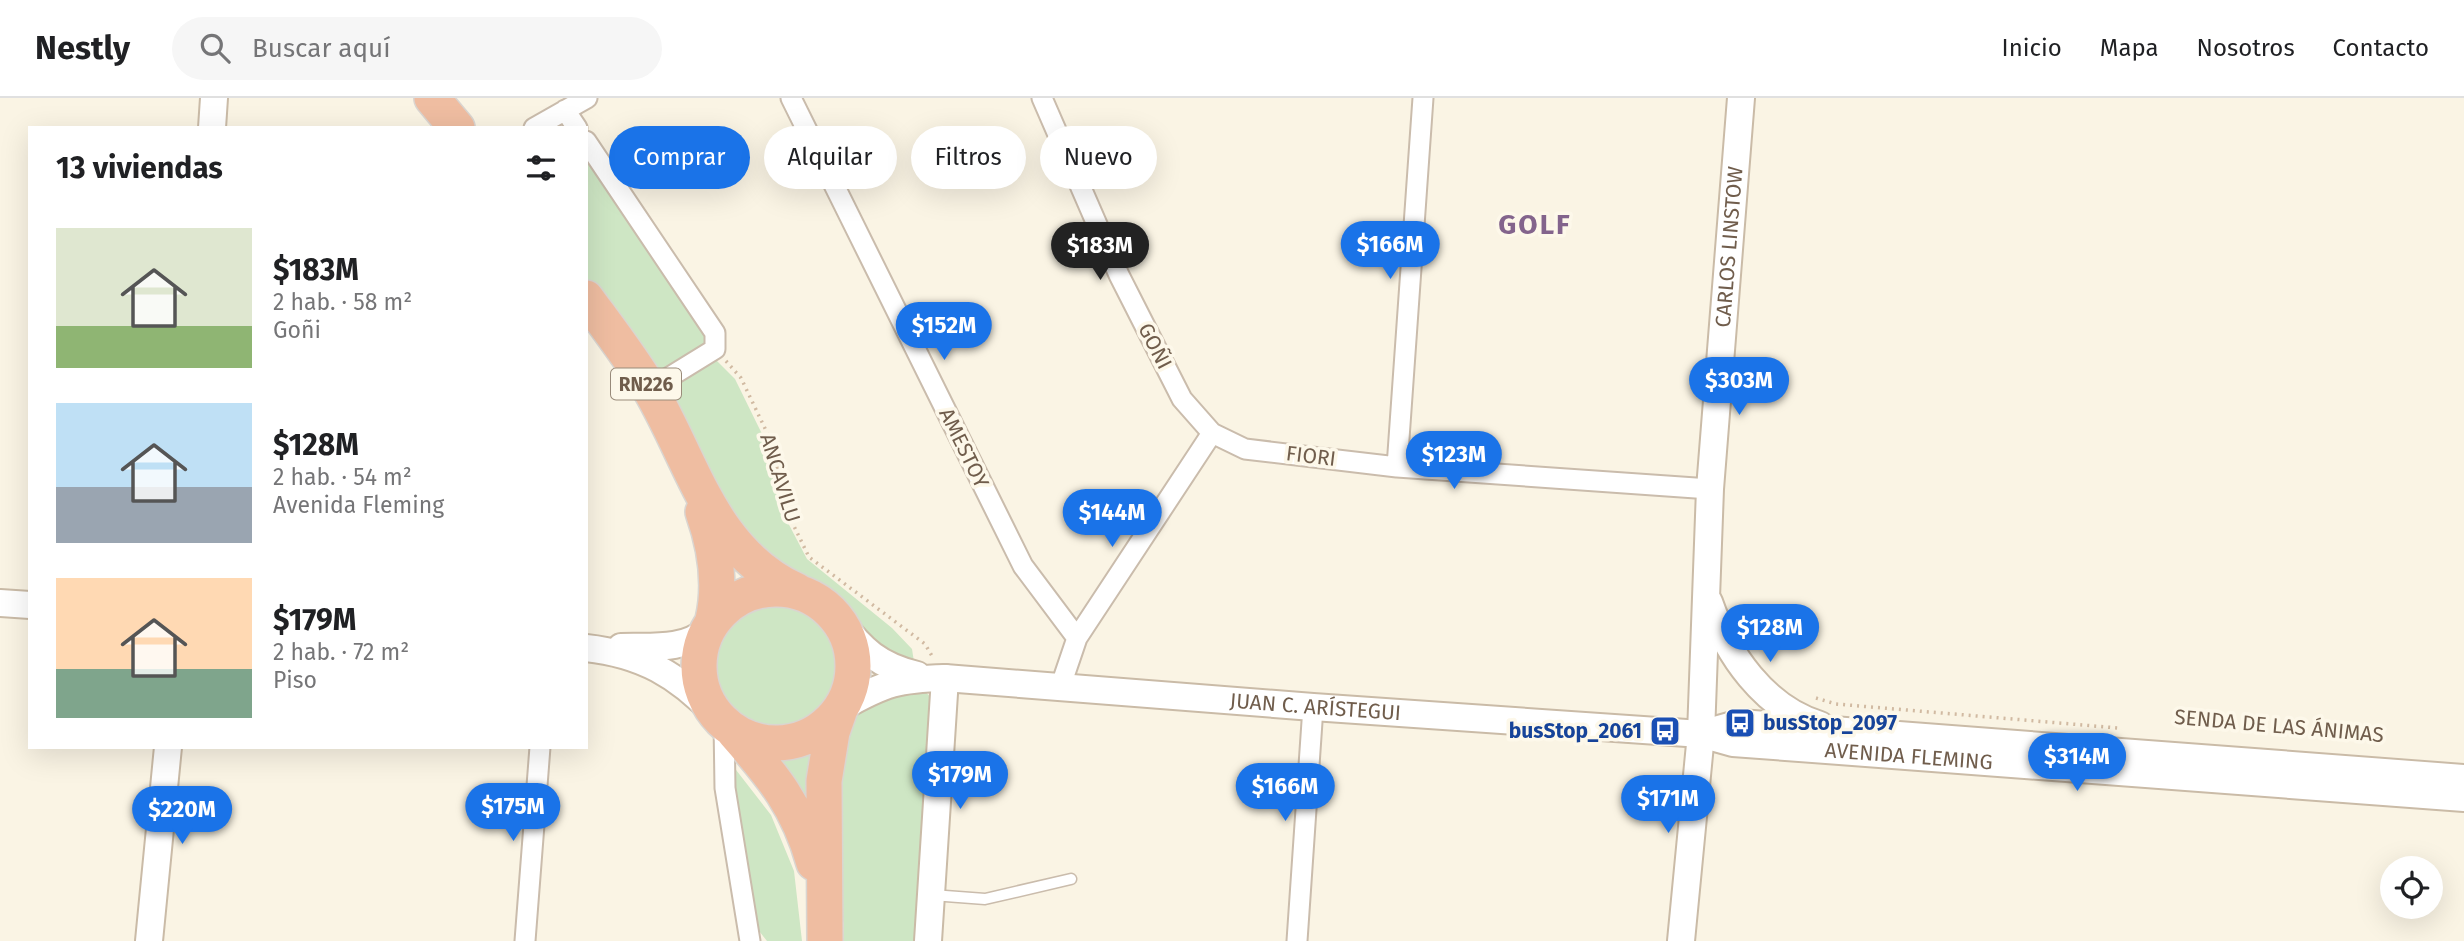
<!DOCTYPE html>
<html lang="es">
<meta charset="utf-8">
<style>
body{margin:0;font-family:"Fira Sans",sans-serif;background:#f6f6f6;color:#202124;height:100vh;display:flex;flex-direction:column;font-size:26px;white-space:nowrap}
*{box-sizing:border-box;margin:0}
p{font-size:23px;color:#757577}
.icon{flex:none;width:38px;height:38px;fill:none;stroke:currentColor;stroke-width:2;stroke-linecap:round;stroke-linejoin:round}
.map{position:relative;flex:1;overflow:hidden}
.drawer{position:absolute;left:28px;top:28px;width:560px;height:623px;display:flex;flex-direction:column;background:#fff;border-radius:0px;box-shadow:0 7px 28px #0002}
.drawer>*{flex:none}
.top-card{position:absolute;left:609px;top:28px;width:665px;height:63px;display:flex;gap:14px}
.tools{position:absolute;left:2380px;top:758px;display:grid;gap:14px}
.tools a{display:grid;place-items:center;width:63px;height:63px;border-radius:50%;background:#fff;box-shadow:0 7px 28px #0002;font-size:35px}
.price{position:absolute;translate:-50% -60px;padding:0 16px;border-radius:24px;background:#1a73e8;color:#fff;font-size:23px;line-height:46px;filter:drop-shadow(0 2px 4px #0008)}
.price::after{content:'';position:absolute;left:50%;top:42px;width:21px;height:16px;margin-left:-10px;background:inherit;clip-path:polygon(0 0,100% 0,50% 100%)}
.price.active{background:#222;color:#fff}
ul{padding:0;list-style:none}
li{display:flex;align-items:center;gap:21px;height:175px;padding:0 28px}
li span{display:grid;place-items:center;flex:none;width:196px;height:140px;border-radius:0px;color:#555}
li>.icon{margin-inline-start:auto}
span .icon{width:84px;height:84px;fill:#fffc;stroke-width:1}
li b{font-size:30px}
h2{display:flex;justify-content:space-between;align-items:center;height:84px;padding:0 28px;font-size:30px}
.pill{padding:0 24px;border-radius:32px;background:#fff;box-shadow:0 7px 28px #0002;font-size:24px;line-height:63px}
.pill.active{background:#1a73e8;color:#fff}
header{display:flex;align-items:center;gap:42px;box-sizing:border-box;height:98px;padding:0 35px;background:#fff;border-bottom:2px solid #e0e0e0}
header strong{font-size:33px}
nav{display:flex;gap:38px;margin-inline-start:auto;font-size:24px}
.search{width:490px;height:63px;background:#f6f6f6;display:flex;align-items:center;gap:18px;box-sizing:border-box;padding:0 24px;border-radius:38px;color:#757577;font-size:26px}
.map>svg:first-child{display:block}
</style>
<header>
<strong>Nestly</strong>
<div class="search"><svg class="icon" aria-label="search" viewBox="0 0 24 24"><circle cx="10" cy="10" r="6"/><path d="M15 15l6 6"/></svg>Buscar aquí</div>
<nav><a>Inicio</a><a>Mapa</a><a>Nosotros</a><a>Contacto</a></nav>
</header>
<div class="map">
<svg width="2464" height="843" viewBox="0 0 2464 843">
<rect width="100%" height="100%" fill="#faf4e4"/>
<path fill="#cee6c4" d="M586 59 706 231 705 245 664 272H653L586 182Z
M716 262 735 281 768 348 786 421 807 461 892 530 912 551 914 564 876 555 852 521 834 502 771 461 748 435 724 403 674 301C674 280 700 271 716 262Z
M710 568a67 67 0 1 1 134 0a67 67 0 1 1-134 0Z
M923 591 934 603 921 843H844V826L834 789 845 637 863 607Z
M817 647V752L776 658 794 656Z
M733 668 771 717 794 773 802 843H767L752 824 736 719Z"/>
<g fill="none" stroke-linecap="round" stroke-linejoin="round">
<g stroke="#cabcac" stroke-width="13">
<path id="lane" d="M932 797 985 801 1071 781"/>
</g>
<g stroke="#cabcac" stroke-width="23">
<path id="street" d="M791 0 1023 468 1077 540
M1042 0 1119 177 1182 301 1212 335 1245 351 1397 369 1710 391
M565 12 577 30
M534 30 587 0
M586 43 715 235V251L650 291
M1397 369 1423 0
M1060 590 1077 540 1212 335
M724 625 725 690 750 843
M525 843 540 649
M1297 843 1313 609"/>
</g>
<g stroke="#cabba7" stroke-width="30">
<g id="secondary">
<path d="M212 30 214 0"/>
<path d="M1709 504C1727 556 1764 610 1820 627"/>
<path d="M0 505 30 507"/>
<path d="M839 522C862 552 879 568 917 577"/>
<path d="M621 549C650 548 684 553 707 532"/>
<path d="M586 550C642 556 678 577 716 617"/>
<path id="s1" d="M844 608C885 585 898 581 945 580L1313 609 1701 636 1733 645 2464 700"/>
<path d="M1701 636 1740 625 2464 680"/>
<path d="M149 843 168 649"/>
<path d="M928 843 945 580"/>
<path id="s2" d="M1681 843 1701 636 1710 391 1741 0"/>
</g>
</g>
<g stroke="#dad5d0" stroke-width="38">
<path id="highway" d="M432 0 457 30
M586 200C608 230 632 261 651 293 694 367 712 454 797 493
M703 414C715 448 721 487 713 522
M699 568a77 77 0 1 1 154 0a77 77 0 1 1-154 0Z
M735 635C773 678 798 708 814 765
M825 843 824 683 832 634 839 614"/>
</g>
<path stroke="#d1baa2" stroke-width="3.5" stroke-dasharray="2 5" stroke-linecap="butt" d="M726 263 741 280 770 341 790 420 809 459 925 546 932 558
M1816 600 1836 606 2118 630"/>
<use href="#lane" stroke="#fff" stroke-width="10"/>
<use href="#street" stroke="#fff" stroke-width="19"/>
<use href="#secondary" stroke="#fff" stroke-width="26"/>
<use href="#highway" stroke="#efbda1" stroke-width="35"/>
</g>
<defs>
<g id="bus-square" transform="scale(1.575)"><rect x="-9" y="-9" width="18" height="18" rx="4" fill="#1a4fb4" stroke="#fdf8ea"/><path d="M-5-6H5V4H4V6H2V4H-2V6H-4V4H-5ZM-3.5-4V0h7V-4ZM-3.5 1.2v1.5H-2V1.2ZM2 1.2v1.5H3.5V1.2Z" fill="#fff"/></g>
</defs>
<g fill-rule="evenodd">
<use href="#bus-square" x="1740" y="625"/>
<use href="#bus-square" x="1665" y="633"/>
</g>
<g text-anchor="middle" stroke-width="7" stroke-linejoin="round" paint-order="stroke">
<rect fill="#fdf8ea" stroke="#9a8c7b" stroke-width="2" x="611" y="270.5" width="70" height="31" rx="5"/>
<g font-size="19" font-weight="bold" fill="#705d4c">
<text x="646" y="293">RN226</text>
</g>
<g font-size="21" fill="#705d4c" stroke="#fdf8ea">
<text dy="7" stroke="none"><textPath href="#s2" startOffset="696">CARLOS LINSTOW</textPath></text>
<text transform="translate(1155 248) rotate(63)" y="7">GOÑI</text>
<text transform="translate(964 350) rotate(64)" y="7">AMESTOY</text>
<text transform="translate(1311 358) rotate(7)" y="7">FIORI</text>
<text transform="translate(780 380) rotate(73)" y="7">ANCAVILU</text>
<text dy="7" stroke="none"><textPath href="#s1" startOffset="478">JUAN C. ARÍSTEGUI</textPath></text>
<text transform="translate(2279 628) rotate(5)" y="7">SENDA DE LAS ÁNIMAS</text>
<text dy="7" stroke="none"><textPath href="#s1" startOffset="1074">AVENIDA FLEMING</textPath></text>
</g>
<g font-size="21" font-weight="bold" fill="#164399" stroke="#fdf8ea" text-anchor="start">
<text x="1763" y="632">busStop_2097</text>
<text x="1642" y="640" text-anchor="end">busStop_2061</text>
</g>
<g font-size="28" font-weight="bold" letter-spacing="2" fill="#83648c" stroke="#fdf8ea">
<text x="1535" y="136">GOLF</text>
</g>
</g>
</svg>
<div class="tools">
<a><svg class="icon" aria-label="locate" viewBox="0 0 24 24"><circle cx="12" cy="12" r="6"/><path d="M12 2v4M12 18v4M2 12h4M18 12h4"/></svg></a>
</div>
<b class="price" style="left:1390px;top:183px">$166M</b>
<b class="price active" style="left:1100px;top:184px">$183M</b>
<b class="price" style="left:944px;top:264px">$152M</b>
<b class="price" style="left:1739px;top:319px">$303M</b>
<b class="price" style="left:1454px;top:393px">$123M</b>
<b class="price" style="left:1112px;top:451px">$144M</b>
<b class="price" style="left:1770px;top:566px">$128M</b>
<b class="price" style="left:2077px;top:695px">$314M</b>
<b class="price" style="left:960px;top:713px">$179M</b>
<b class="price" style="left:1285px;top:725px">$166M</b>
<b class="price" style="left:1668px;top:737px">$171M</b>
<b class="price" style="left:513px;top:745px">$175M</b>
<b class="price" style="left:182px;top:748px">$220M</b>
<div class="top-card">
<a class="pill active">Comprar</a>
<a class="pill">Alquilar</a>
<a class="pill">Filtros</a>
<a class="pill">Nuevo</a>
</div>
<section class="drawer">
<h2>13 viviendas<svg class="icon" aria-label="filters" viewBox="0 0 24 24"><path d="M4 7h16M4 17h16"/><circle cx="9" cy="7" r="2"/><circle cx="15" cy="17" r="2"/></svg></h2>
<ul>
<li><span style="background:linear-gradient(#dfe7d0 70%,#8fb573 0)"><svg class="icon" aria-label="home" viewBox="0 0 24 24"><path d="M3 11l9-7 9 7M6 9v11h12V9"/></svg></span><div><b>$183M</b><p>2 hab. · 58 m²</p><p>Goñi</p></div></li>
<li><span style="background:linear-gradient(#bfe0f5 60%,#9aa5b1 0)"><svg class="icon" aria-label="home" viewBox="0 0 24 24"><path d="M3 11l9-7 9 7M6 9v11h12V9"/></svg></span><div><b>$128M</b><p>2 hab. · 54 m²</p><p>Avenida Fleming</p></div></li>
<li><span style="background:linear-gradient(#ffd9b3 65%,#7fa58c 0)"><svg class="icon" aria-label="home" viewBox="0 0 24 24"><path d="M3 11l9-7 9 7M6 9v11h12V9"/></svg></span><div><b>$179M</b><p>2 hab. · 72 m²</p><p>Piso</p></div></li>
</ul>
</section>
</div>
